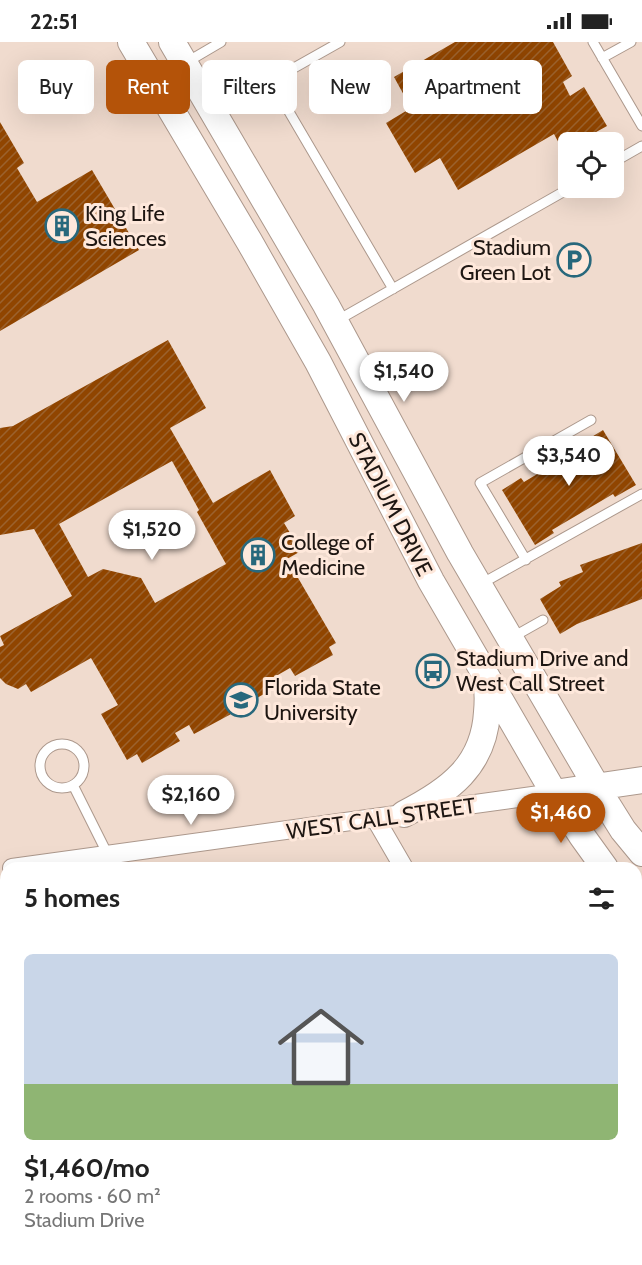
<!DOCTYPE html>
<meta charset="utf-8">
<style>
body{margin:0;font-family:Cabin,sans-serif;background:#f2f2f2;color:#222;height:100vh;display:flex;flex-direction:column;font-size:22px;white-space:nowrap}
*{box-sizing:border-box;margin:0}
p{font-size:20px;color:#767676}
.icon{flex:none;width:33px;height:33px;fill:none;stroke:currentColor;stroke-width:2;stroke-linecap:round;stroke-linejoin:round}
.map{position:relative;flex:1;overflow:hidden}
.sheet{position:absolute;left:0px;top:820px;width:642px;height:404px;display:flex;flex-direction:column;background:#fff;border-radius:18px 18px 0 0;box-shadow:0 6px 24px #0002}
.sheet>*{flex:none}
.hud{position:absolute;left:18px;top:18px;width:606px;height:54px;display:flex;gap:12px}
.tools{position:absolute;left:558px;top:90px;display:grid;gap:12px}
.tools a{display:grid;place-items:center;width:66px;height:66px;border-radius:9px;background:#fff;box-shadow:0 6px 24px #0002;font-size:30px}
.price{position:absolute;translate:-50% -51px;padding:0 14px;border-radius:21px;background:#fff;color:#222;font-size:20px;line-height:39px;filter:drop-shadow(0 2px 3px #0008)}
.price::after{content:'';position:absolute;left:50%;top:36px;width:18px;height:14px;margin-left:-9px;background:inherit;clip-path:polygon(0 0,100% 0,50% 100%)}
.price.active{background:#b45309;color:#fff}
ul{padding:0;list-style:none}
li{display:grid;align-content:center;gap:12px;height:318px;padding:0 24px}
li span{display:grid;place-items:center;height:186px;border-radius:9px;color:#555}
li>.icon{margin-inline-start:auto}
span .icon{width:108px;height:108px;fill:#fffc;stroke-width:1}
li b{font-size:26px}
h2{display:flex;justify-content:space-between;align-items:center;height:72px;padding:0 24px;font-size:26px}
.pill{padding:0 21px;border-radius:9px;background:#fff;box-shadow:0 6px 24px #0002;font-size:21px;line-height:54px}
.pill.active{background:#b45309;color:#fff}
.status{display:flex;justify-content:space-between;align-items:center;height:42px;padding:0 30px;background:#fff;direction:ltr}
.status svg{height:16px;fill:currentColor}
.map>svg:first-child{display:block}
</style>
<div class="status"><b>22:51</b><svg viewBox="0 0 49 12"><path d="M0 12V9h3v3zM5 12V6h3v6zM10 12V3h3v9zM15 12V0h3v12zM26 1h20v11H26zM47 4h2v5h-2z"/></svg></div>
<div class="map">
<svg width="642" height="1223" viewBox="0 0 642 1223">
<defs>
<pattern id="building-hatch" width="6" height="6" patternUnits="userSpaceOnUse" patternTransform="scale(1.5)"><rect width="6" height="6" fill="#904500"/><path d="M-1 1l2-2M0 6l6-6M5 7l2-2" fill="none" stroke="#9b622e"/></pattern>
</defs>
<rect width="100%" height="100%" fill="#f0dbce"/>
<path fill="url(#building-hatch)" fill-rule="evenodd" d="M455 0H553L572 34 563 40 570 54 584 45 607 84 578 100H568V106L563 109 554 92 458 148 440 116 415 131 386 81 411 66 394 35Z
M0 80 24 121 17 126 37 160 92 128 139 208 0 289Z
M168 298 206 366 170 386 213 461 270 428 295 474 284 481 301 509 287 517 336 601 329 605 333 613 295 634 290 626 276 634 281 642 245 663 240 654 228 661 233 671 194 692 189 683 175 691 180 699 142 721 137 712 127 718 101 672 118 663 91 616 31 650 26 642 18 647 6 642 0 636V605L4 603 0 594 72 554 34 487 0 493V386L13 384ZM172 419 199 468 197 470 226 522 155 561 141 536 103 527 88 535 59 482Z
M603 388 636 443 615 455 613 452 552 488 554 491 535 503 502 448 521 436 524 440 584 404 582 401Z
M642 501V557L577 582 560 592 540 557 561 544 559 540 583 530 580 523Z
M6 887V1000H0V888Z"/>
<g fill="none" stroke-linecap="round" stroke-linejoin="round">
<g stroke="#ac988c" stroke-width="11">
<path id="lane" d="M593 0 642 84
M602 16 631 0
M187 20 221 0
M271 39 393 247
M214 71 340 0
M614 120 642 104
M338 278 570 146
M526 518 480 441 591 378
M479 543 642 452
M511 596 543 578
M40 724a22 22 0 1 1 44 0a22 22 0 1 1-44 0Z
M73 743 108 813
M636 1124 642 1120
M131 1218 134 1223
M90 1223 98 1218"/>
</g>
<g stroke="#ac988c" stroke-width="20">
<path id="street" d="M375 776 404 826
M12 826 554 751
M317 1218 320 1223
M633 1218 636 1223
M187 1223 196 1218"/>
</g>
<g stroke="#ac988c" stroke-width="28">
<path id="secondary" d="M131 0 249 199 318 320 431 539 554 751 582 794 605 826
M172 0 326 263 460 511 608 764 623 788 642 811
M554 751 642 738
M404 772C449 749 484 724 487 670 488 659 488 648 486 637
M636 861 642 867"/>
</g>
<use href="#lane" stroke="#fff" stroke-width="9"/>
<use href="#street" stroke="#fff" stroke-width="18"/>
<use href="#secondary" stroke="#fff" stroke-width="26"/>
</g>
<defs>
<g id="building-ring" transform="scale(1.725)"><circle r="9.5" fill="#fee8db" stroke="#28687c" stroke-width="1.5"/><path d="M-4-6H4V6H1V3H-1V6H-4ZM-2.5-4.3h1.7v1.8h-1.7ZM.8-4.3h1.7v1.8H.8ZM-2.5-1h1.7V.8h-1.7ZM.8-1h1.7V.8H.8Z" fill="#28687c"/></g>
<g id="parking-ring" transform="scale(1.725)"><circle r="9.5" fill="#fee8db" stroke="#28687c" stroke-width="1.5"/><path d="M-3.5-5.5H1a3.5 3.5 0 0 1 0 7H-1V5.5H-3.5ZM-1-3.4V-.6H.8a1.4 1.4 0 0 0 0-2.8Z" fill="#28687c"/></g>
<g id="bus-ring" transform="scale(1.725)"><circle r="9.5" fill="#fee8db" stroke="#28687c" stroke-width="1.5"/><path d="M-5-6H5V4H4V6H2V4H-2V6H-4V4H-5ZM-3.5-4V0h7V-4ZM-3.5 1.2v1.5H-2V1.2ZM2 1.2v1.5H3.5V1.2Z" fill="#28687c"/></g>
<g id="university-ring" transform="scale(1.725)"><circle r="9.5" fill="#fee8db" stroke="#28687c" stroke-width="1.5"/><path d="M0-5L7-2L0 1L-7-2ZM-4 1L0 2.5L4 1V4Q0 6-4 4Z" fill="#28687c"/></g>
</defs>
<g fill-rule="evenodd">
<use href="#building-ring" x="62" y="184"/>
<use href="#parking-ring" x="574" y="218"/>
<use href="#building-ring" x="258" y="513"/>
<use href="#bus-ring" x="433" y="629"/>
<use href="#university-ring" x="241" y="658"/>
</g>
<g text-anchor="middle" stroke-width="6" stroke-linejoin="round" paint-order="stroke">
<g font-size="22" fill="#1e1612" stroke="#fee8db" text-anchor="start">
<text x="85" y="179">King Life<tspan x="85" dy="25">Sciences</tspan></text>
<text x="551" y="213" text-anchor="end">Stadium<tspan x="551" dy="25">Green Lot</tspan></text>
<text x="281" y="508">College of<tspan x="281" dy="25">Medicine</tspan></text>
<text x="456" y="624">Stadium Drive and<tspan x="456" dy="25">West Call Street</tspan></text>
<text x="264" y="653">Florida State<tspan x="264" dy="25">University</tspan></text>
</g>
<g font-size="22" fill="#1e1612" stroke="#fee8db">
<text transform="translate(391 462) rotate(63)" y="8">STADIUM DRIVE</text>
<text transform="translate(381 776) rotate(-8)" y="8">WEST CALL STREET</text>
</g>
</g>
</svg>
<div class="tools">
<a><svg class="icon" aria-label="locate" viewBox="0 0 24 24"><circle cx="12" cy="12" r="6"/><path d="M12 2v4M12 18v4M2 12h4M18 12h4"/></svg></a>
</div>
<b class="price" style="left:404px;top:361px">$1,540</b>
<b class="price" style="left:569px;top:445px">$3,540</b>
<b class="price" style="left:152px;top:519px">$1,520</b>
<b class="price" style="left:191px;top:784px">$2,160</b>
<b class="price active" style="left:561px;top:802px">$1,460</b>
<div class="hud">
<a class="pill">Buy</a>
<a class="pill active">Rent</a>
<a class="pill">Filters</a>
<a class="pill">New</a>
<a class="pill">Apartment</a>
</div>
<section class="sheet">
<h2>5 homes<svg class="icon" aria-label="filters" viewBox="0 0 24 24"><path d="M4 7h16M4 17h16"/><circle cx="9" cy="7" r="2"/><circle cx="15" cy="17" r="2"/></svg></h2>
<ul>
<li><span style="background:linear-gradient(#c9d6e8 70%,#8fb573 0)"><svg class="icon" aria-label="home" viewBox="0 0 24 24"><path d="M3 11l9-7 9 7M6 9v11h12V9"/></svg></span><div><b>$1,460/mo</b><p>2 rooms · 60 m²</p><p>Stadium Drive</p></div></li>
</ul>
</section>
</div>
